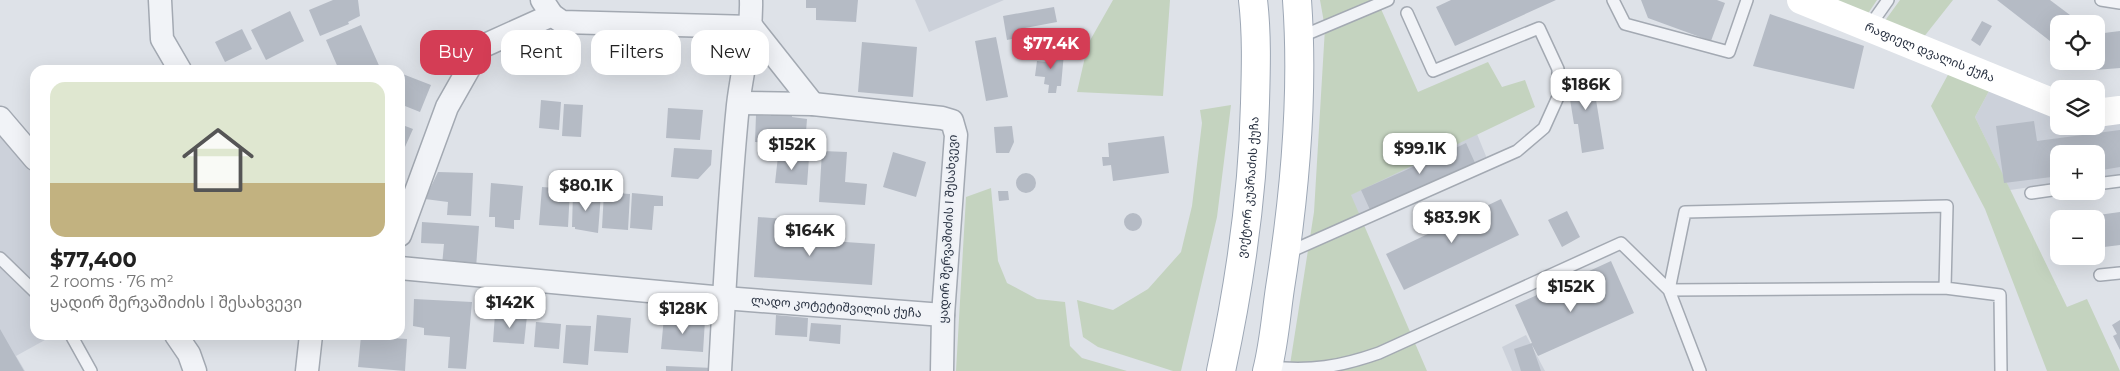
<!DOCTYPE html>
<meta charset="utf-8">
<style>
body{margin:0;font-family:Montserrat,"Noto Sans Georgian",sans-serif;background:#f6f6f6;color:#222;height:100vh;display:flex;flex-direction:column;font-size:19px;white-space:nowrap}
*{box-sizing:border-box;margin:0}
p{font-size:16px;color:#767676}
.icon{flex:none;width:28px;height:28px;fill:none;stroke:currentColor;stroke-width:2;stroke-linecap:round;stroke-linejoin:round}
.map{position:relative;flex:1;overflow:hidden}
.panel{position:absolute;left:30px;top:65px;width:375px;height:275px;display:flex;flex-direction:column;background:#fff;border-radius:15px;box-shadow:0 5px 20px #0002}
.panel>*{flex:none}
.top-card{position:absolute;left:420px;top:30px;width:475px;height:45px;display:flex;gap:10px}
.tools{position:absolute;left:2050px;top:15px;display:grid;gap:10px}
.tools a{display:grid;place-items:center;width:55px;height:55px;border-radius:10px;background:#fff;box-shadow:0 5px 20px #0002;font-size:25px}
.price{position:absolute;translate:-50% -42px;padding:0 11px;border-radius:10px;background:#fff;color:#222;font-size:16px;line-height:32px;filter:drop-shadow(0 1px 2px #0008)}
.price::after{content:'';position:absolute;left:50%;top:30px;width:15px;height:11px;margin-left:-8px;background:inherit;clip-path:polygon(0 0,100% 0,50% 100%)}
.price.current{background:#d43d55;color:#fff}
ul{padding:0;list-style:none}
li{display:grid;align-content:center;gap:10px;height:265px;padding:0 20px}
li span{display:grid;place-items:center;height:155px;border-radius:15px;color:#555}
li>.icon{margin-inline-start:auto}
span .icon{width:90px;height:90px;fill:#fffc;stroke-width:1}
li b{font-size:21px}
.pill{padding:0 18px;border-radius:15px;background:#fff;box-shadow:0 5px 20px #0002;font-size:18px;line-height:45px}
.pill.current{background:#d43d55;color:#fff}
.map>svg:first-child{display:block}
</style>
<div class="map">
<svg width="2120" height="371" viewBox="0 0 2120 371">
<rect width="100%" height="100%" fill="#dee2e8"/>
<path fill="#ccd1da" d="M915 0H1004L929 32Z
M1989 91 2059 115V126H2096L2120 121V175L2096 178V154H2059V183L2010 190 1975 117Z
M0 131 35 173V335H54L16 356 25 371H0Z
M1477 134 1490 166 1362 223 1350 195Z
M1526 335 1545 371H1512L1502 347Z"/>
<path fill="#c4d3bf" d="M1113 0H1170L1163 96 1077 92 1088 44Z
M1320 0H1377L1418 92 1488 62 1502 87 1525 80 1535 107 1351 195 1427 371H1289L1314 212 1325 28Z
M1830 0H1877L1867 15Z
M1900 0H1953L1923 38 1884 22Z
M1950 71 1989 91 1975 117 2067 307 2087 299 2120 371H2047L1985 209 1931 106Z
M1231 105 1217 217 1181 371H1173L1098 347 1083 337 1077 300 1113 310 1148 289 1181 252 1192 206 1202 123 1200 110Z
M991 188 998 261 1007 283 1037 299 1065 302 1070 346 1082 358 1127 371H956L966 197Z"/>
<path fill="#b5bbc5" d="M333 0H358L360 16 348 22 349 24 320 36 309 10Z
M806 0H858L856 22 816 20V8H806Z
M1451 0H1556L1455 46 1436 7Z
M1641 0H1717L1725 3 1711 41 1648 18Z
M1997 0H2050L2082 24H2059V48Z
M1054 7 1057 22 1025 28 1027 36 1007 40 1003 16Z
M290 11 304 41 266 60 251 30Z
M1770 14 1864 46 1854 89 1753 66Z
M1982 21 1992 26 1980 46 1971 40Z
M361 25 381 70H339L326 40Z
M242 29 252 49 225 62 215 42Z
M2120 31V68L2095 70 2076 61H2096V34Z
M996 37 1008 97 986 101 975 41Z
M862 42 917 47 913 97 858 92Z
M1047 51 1064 53 1061 86H1057L1056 93H1048L1049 85 1044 84 1045 77 1035 76 1037 61 1046 62Z
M1591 69 1604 149 1582 153 1578 124H1574L1568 87 1572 86 1570 73Z
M400 73 431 85 420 112 400 104Z
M541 100 561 102 559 130 539 128Z
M564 104 583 105 581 137 562 136Z
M668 108 703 110 700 140 666 138Z
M771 113 792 114V117L807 119 805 145 755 142 756 115 771 116Z
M2034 121 2037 141 2120 130V167L2096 171V154H2059V176L2004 183 1996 126Z
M400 124 413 129 405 147 400 145Z
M1012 126 1014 142 1009 153H996L994 127Z
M1164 136 1169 173 1113 181 1111 165 1103 166 1102 157H1109L1108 143Z
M1437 141 1443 154 1466 143 1476 165 1371 212 1361 190 1422 163 1419 154 1429 150 1427 145Z
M674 148 712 150 711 165 698 179 671 177Z
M822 151 847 152 845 182 867 184 865 205 819 202Z
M893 152 926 162 916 197 883 187Z
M778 156 809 158 807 185 775 183Z
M438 172 473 173 471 216 447 215 448 202 425 199Z
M1016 183a10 10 0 1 1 20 0a10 10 0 1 1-20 0Z
M491 183 523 186 520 220H514V229L495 227V217H489Z
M542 187 570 189 568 227 539 225Z
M998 191H1008L1009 200 999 201Z
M573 192 601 194 598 233 575 229V227H572Z
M604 192 630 194 628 230 602 228Z
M632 193 663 196V206H654L652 230 630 228Z
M1501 199 1519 235 1404 290 1386 254Z
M1567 211 1580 237 1562 247 1548 220Z
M2120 212V245L2096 248V219L2077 218Z
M1124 222a9 9 0 1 1 18 0a9 9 0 1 1-18 0Z
M758 217 786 219V238L875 244 872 285 754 277Z
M422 222 479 226 476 268 442 265 444 244 421 243Z
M1611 261 1634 313 1538 356 1532 345 1541 371H1521L1514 349 1532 343 1515 305Z
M414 299 472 302 466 369 448 368 450 337 424 335V328L413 326Z
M495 314 527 316 524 344 493 342Z
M597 315 631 318 628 353 594 351Z
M776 315 808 318 807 337 775 335Z
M664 317 705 320 703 352 661 349Z
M2120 320V350L2113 336 2117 334 2112 325Z
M536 322 561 324 559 349 534 347Z
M811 323 841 325 840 344 809 341Z
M566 325 591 326 588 365 563 363Z
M0 329 24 371H0Z
M361 336 407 339 405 371 358 367Z
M666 366 713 368V371H666Z"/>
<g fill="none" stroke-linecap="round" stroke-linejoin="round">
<g stroke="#a3a9b2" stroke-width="14">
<path id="lane" d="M1613 0 1625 24 1729 52 1747 0
M2101 0 2120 3
M1869 27 1888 0
M1300 37 1388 0
M2096 184 2120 181
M2031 193 2059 189
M1287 253 1517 151 1544 128 1558 97V69L1539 28 1433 71 1407 13
M0 258 35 292
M2100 275 2120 273
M71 335 91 371
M1269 367C1312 371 1339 367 1379 353L1621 243 1669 290 1945 288 2000 295 2001 371
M1700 371 1669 290 1685 212 1947 206 1945 288"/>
</g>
<g stroke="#a3a9b2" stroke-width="25">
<g id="street">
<path d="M160 0 162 39 180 70"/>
<path d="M542 0 552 15 562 22 752 27"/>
<path d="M752 27 813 104"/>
<path d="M739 103 813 104 942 118 952 121 956 135 943 315 942 371"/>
<path d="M0 118 35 159"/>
<path d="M400 235 447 107 481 47 552 15"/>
<path id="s1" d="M400 268 724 298 943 315"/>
<path d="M176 335 189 354 195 371"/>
<path d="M307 371 311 335"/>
<path d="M720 371C725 282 729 194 738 105 742 70 752 36 751 0"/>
</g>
</g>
<g stroke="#9da7b5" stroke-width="30">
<g id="primary">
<path id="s3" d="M1221 371C1240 283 1253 193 1255 103 1256 68 1257 34 1253 0"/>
<path d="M1267 371C1274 344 1276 315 1280 288 1295 193 1304 96 1297 0"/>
</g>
</g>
<use href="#lane" stroke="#f1f3f7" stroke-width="11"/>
<use href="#street" stroke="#f1f3f7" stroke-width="22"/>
<g stroke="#fff" stroke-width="28">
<path id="s2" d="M1801 0 2059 105"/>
<path d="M2096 113 2120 110"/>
</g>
<use href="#primary" stroke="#fff" stroke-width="28"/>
</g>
<g text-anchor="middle" stroke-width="4" stroke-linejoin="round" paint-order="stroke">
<g font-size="12" fill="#273040" stroke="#eef1f6">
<text dy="4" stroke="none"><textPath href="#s2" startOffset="139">რაფიელ დვალის ქუჩა</textPath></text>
<text dy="4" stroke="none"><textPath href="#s3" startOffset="186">ვიქტორ კუპრაძის ქუჩა</textPath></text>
<text transform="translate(948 229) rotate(-87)" y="4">ყადირ შერვაშიძის I შესახვევი</text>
<text dy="4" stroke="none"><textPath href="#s1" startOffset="438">ლადო კოტეტიშვილის ქუჩა</textPath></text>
</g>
</g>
</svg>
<div class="tools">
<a><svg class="icon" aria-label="locate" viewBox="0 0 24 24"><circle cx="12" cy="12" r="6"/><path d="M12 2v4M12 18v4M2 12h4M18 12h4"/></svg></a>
<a><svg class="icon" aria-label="layers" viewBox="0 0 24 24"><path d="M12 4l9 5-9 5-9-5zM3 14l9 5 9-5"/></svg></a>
<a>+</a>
<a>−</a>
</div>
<b class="price current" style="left:1051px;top:70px">$77.4K</b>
<b class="price" style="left:1586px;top:111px">$186K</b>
<b class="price" style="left:792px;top:171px">$152K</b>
<b class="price" style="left:1420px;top:175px">$99.1K</b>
<b class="price" style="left:586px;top:212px">$80.1K</b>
<b class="price" style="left:1452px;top:244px">$83.9K</b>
<b class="price" style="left:810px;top:257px">$164K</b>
<b class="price" style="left:1571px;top:313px">$152K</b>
<b class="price" style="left:510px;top:329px">$142K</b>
<b class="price" style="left:683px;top:335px">$128K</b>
<div class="top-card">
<a class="pill current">Buy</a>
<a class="pill">Rent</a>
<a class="pill">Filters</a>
<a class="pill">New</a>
</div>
<section class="panel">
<ul>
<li><span style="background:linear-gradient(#dfe7d0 65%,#c2b280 0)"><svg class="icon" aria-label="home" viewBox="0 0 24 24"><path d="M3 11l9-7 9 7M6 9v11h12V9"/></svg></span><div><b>$77,400</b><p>2 rooms · 76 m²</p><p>ყადირ შერვაშიძის I შესახვევი</p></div></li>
</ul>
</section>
</div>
